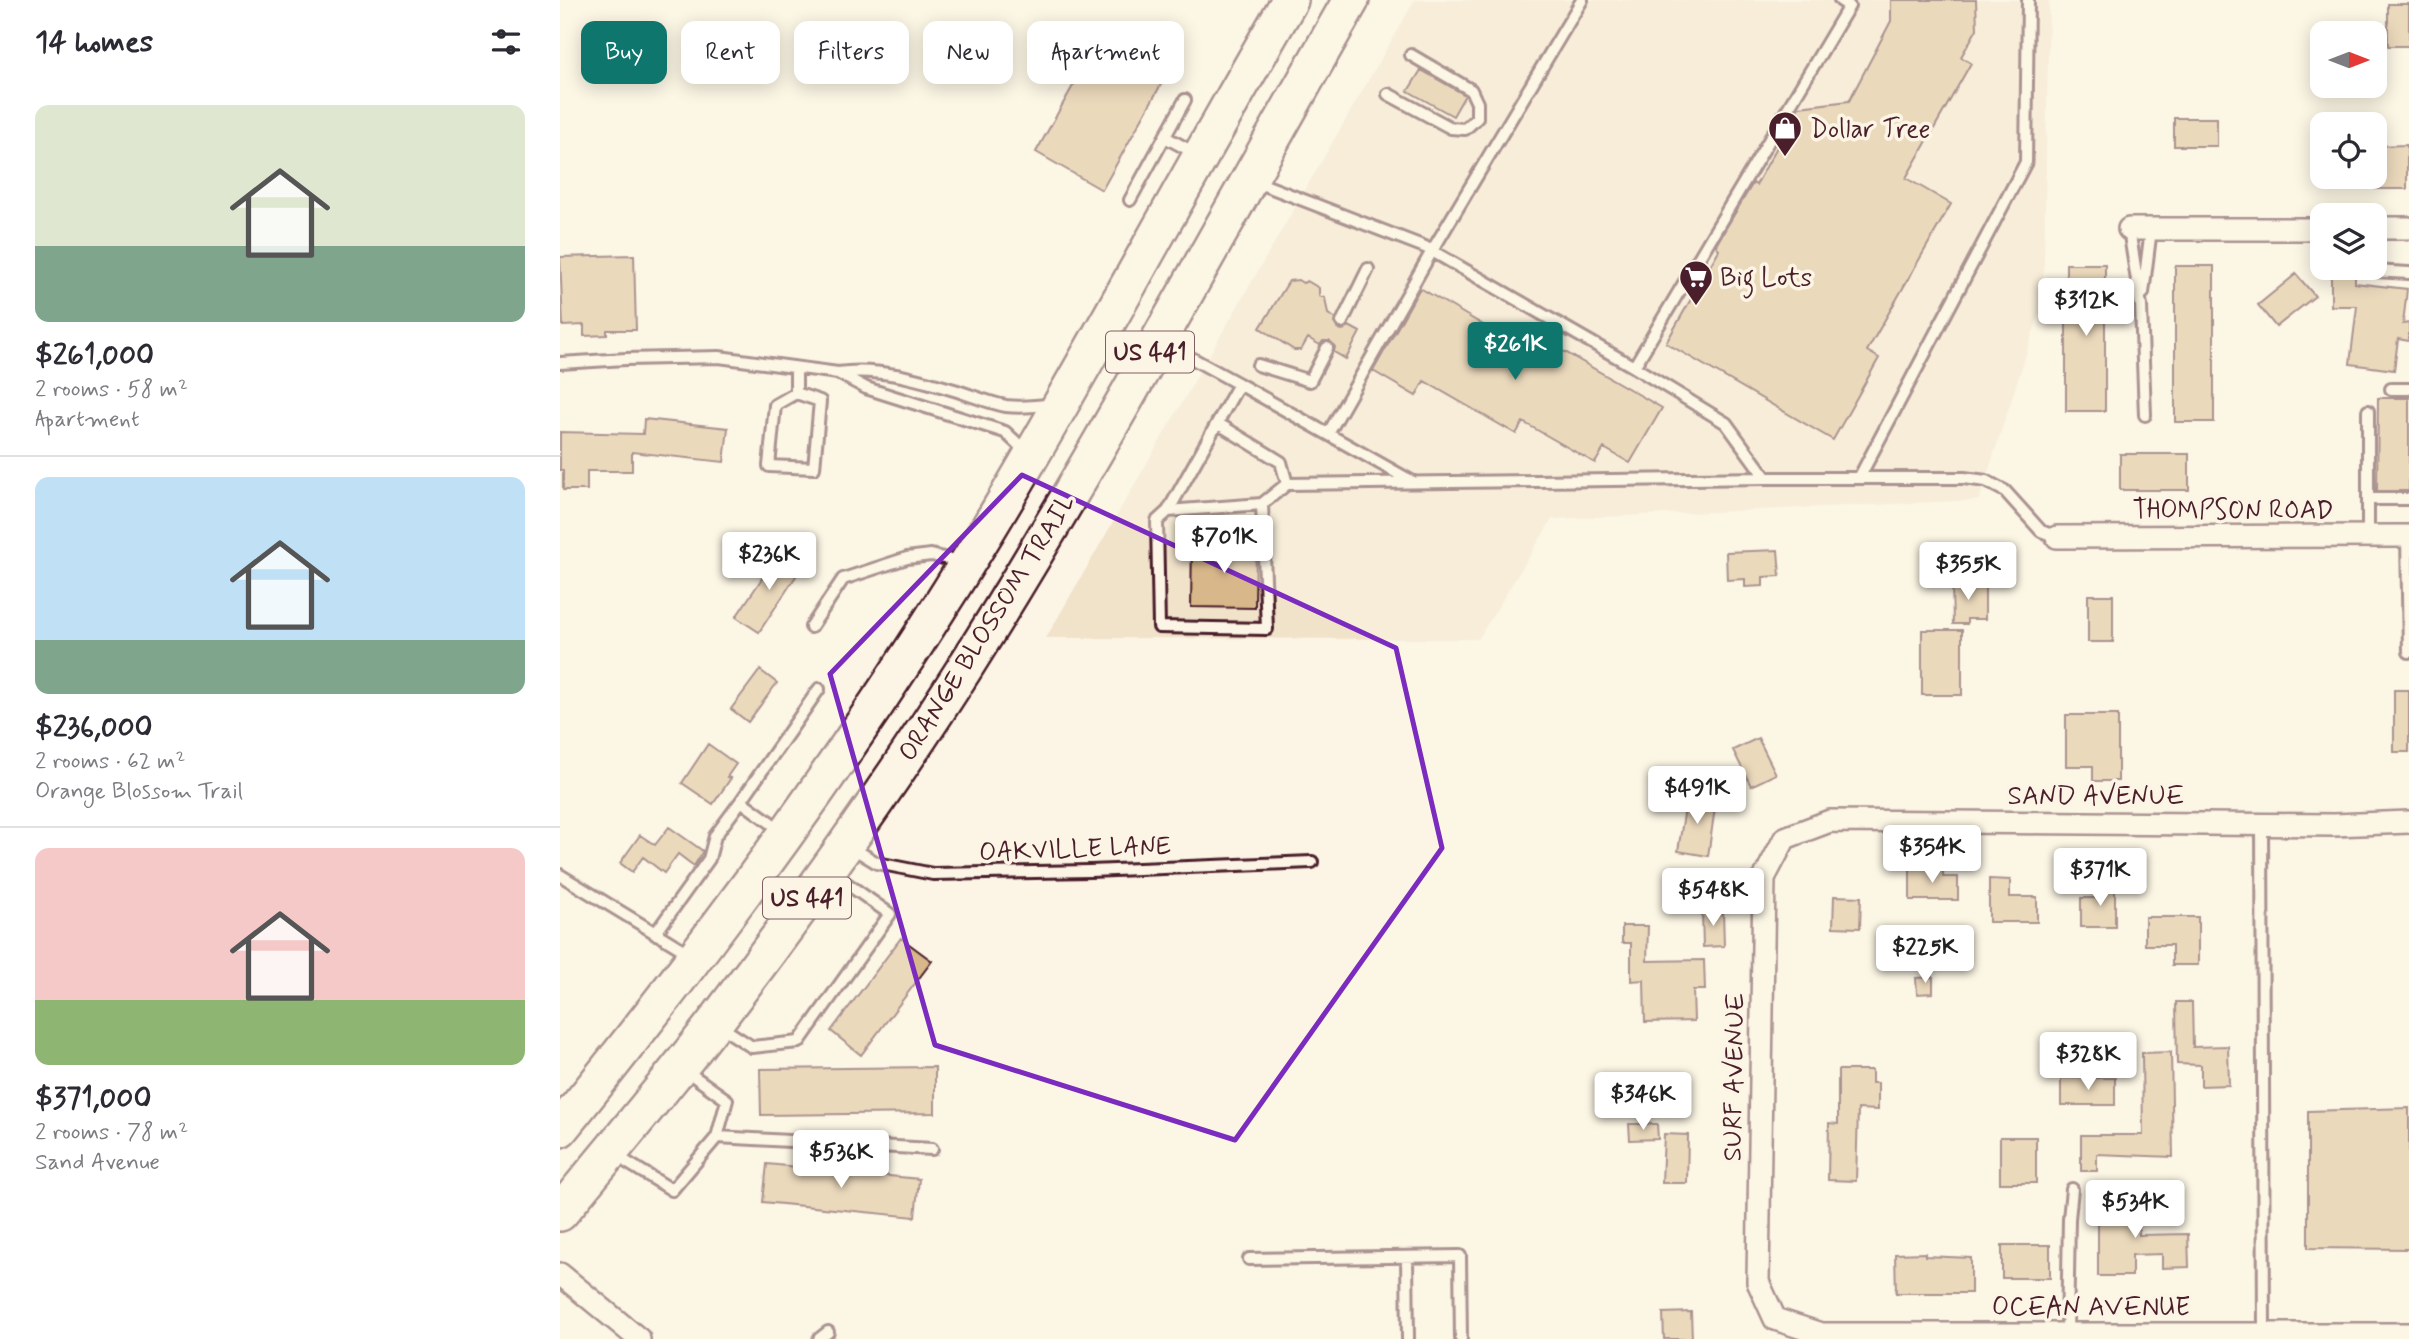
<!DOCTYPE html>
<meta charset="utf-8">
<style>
body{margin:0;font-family:Mynerve,sans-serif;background:#f2f2f3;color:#2b2b33;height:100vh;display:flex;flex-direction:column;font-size:26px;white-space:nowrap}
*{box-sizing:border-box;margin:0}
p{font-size:23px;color:#7c7c81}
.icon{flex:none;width:38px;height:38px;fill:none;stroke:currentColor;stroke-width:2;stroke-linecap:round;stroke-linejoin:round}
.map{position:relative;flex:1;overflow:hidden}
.details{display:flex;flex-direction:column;background:#fff;width:560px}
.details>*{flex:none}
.guide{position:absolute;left:21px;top:21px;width:665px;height:63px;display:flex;gap:14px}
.needle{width:46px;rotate:90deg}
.fabs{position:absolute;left:1750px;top:21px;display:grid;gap:14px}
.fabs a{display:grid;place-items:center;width:77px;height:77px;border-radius:14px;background:#fff;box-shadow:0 4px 18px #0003;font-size:35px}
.price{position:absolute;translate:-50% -60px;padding:0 16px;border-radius:7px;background:#fff;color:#222;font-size:23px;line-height:46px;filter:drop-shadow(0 2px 4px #0008)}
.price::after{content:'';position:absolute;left:50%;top:42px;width:21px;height:16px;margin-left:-10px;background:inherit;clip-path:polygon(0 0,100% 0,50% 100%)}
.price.active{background:#0f766e;color:#fff}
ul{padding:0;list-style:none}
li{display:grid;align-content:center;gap:14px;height:371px;padding:0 35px}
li+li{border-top:2px solid #e1e1e2}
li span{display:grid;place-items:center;height:217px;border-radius:14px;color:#555}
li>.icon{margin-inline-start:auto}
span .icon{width:126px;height:126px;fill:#fffc;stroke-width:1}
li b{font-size:30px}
h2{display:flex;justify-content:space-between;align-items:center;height:84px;padding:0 35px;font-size:30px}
.tag{padding:0 24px;border-radius:14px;background:#fff;box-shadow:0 4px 18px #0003;font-size:24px;line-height:63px}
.tag.active{background:#0f766e;color:#fff}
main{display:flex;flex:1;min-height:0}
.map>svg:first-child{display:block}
</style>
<main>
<section class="details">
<h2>14 homes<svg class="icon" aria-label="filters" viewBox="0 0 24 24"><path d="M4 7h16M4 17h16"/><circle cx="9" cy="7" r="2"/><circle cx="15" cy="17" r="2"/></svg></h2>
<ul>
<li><span style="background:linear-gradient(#dfe7d0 65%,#7fa58c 0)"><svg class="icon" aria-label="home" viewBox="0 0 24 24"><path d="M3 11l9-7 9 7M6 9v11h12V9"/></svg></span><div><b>$261,000</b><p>2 rooms · 58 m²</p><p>Apartment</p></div></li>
<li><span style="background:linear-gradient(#bfe0f5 75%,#7fa58c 0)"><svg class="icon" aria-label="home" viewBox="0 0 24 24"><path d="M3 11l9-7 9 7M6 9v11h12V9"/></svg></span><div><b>$236,000</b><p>2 rooms · 62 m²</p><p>Orange Blossom Trail</p></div></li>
<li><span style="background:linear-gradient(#f6c9c9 70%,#8fb573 0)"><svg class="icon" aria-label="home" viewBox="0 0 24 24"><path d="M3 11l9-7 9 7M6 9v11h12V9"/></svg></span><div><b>$371,000</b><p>2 rooms · 78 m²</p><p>Sand Avenue</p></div></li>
</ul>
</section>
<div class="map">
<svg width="1849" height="1339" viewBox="0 0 1849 1339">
<rect width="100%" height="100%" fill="#fcf5e5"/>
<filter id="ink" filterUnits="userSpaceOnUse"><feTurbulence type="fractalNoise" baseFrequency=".0143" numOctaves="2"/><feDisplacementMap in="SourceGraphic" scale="14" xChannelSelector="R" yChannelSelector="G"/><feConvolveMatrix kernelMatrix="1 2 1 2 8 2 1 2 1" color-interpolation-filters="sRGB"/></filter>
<g filter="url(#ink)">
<path fill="#f1e2ca" d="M855 0H1489L1483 301 1419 500 992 519 918 639 486 638Z"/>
<path fill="#d8b78b" stroke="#4a1f2b" stroke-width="2" d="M1331 0H1416L1417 29 1401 57 1411 63 1346 178 1391 204 1307 351 1319 358 1273 440 1106 343 1159 250 1156 245 1193 183 1196 185 1239 107 1289 101 1331 21Z
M1828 4H1849V46H1828Z
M538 41 604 79 542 190 476 152Z
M861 70 905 95 893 116 848 91Z
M1614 118H1657V146H1614Z
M1847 145V189H1815V146Z
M74 255 76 330H47V335L24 336V325L3 326 0 257Z
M1506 264H1545V411H1506Z
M1615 266H1654V422H1615Z
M1771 270H1795V283L1847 289 1843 324 1849 323V341L1838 339 1834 370 1790 364 1797 306H1771Z
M1736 274 1755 296 1716 327 1698 305Z
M738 280 743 283 747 281 759 288V296L765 298 768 314 775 318 774 323 778 329 783 330 789 326 800 332 786 359 774 352 775 347 770 341H763L760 345 748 338 741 350H734L700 328 729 281Z
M860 288 973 354 993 349 1005 352 1102 408 1070 463 1044 448 1035 463 963 422 956 434 864 381 856 396 813 371Z
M1818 398H1849V491H1817Z
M84 419 168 428 164 462 72 452V471H27V490H3V470H0V432L83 434Z
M1560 454H1629V490H1560Z
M632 542H696L695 608 631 607Z
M1218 550 1220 576 1203 577V586L1185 587V579L1167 580 1166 552Z
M220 552 242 567 199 632 176 617Z
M1392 582H1425V619H1407V624H1393Z
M1528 595H1553V642H1528Z
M1362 630H1402V695H1362Z
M200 670 217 683 188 722 171 709Z
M1834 690H1849V752H1834Z
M1506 715H1558V781H1533V766H1506Z
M1198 738 1216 774 1191 786 1173 750Z
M148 744 176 764 167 777 171 778 153 804 122 783Z
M1127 796 1156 801 1148 856 1118 851Z
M109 827 143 851 134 866 118 854 104 873 83 857 72 872 60 863 80 835 95 845Z
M1350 868H1383V877H1398V900H1350Z
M1429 879 1450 880V897H1477V922H1429Z
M1538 882H1555V927H1521V898H1538Z
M1274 896 1301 897 1300 928 1273 927Z
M1163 910 1164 946 1143 947 1142 911Z
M1585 917H1638V965H1612V945H1585Z
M1062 926H1088L1087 961 1144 960 1145 990H1133L1134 1021 1085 1022 1084 980 1071 981V943H1062Z
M341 938 372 961 301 1055 271 1031Z
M1373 977V993L1357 994 1356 978Z
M1616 1002H1632L1633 1047 1668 1046 1669 1085 1641 1086V1065L1617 1064Z
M1611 1052 1613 1157 1537 1154V1171H1521V1135H1583L1582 1053Z
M375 1067V1113L201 1115 200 1069Z
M1278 1070H1312V1083H1318V1110L1298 1109 1296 1181 1268 1180 1269 1123 1278 1124Z
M1501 1078H1555V1105H1501Z
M1849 1108V1249L1748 1248V1111Z
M1069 1124H1097L1098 1139 1070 1140Z
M1104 1134 1128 1135 1127 1183H1102Z
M1440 1137H1476V1183H1440Z
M207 1164 359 1179 355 1217 203 1202Z
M1558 1186H1579V1235L1628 1234 1629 1267 1602 1268V1254L1572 1255V1276H1538V1221H1558Z
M1442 1245H1490V1278H1442Z
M1365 1253V1256L1411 1258V1293H1336L1335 1254Z
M1131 1312 1132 1339H1104L1103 1313Z"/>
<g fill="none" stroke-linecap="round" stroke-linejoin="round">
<g stroke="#4a1f2b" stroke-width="16">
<path id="service" d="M828 94 891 128 905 129 917 118V103L911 90 851 55
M605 137 635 153
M694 181 865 247 1074 367 1289 6 1280 0
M570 200 625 100
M1569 229 1581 306 1585 415
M1814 271 1849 273
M1583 293 1591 229
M782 322 808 269
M604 343 679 384 608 511 597 521 599 627 707 629 702 504
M0 363 66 359 159 357 278 373
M698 365 750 381 767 348
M1074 367 1166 423 1206 478
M236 369V393L215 405 209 466 254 468 260 401 236 393
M679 384 853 482
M1831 389H1849
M1808 411V499
M657 423 721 462 727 484
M768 434 872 251 1022 0
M464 454 458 444 445 432 306 388 278 373C316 367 358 379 394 390 411 395 429 403 446 406 462 408 479 406 494 404
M1299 478 1466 162 1468 0
M608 511 702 504 727 484 1206 478H1404L1426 481 1445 491 1481 531 1497 537
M1847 536 1849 652
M1808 537V499H1849
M251 627 283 579 347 558 371 555 400 562
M1702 824 1704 1333
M222 831 181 801 259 689
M291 847 317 863 373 874 530 871 752 862
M0 875 130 954
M95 934 149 859 155 836 181 801
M158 1025 192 1047 239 1042 330 914 272 873
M125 1070 167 1100 157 1137 372 1149
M55 1155 112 1190 157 1137
M847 1257 848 1339
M689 1259 900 1256 901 1339
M1507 1334 1509 1219 1512 1189
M259 1339 268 1332"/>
</g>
<g stroke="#4a1f2b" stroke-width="26">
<path id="minor" d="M1815 228H1849
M1569 229H1762
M1497 537 1849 536
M1849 822 1774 825 1270 821 1225 838 1204 878 1198 1282 1215 1319 1261 1334H1849
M0 1274 79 1339"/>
</g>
<g stroke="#4a1f2b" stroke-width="40">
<path id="primary" d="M0 1129C156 936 300 741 428 529 533 355 627 175 730 0
M0 1213C52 1149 106 1086 156 1021 243 907 327 790 404 669 541 452 663 223 791 0"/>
</g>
<use href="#service" stroke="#fcf5e5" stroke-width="10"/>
<use href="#minor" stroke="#fcf5e5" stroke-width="21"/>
<use href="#primary" stroke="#fcf5e5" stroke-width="35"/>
</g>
</g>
<path d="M0 0H1849V1339H0ZM462 475 836 648 882 848 675 1140 375 1045 270 674Z" fill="#fcf5e5" fill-opacity=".55" fill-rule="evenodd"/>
<path fill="none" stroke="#7b2cbf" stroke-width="5" stroke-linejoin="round" d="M462 475 836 648 882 848 675 1140 375 1045 270 674Z"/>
<defs>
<g id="shop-pin" transform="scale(1.75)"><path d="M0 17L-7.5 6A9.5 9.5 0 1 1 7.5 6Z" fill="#4a1f2b" stroke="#fcf5e5"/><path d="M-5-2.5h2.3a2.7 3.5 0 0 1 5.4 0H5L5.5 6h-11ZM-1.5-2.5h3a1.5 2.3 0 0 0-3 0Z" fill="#fff"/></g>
<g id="supermarket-pin" transform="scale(1.75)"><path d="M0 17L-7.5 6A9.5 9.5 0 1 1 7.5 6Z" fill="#4a1f2b" stroke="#fcf5e5"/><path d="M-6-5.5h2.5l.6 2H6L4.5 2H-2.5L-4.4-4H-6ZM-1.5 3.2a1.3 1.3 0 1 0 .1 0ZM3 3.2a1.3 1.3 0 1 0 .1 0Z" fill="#fff"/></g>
</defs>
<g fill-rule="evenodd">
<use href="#shop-pin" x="1225" y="128"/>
<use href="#supermarket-pin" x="1136" y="277"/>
</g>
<g text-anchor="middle" stroke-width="7" stroke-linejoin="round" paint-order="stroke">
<g fill="#fcf5e5" stroke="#7f5f63" stroke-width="2">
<rect x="546" y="331.5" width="88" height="41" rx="5"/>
<rect x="203" y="877.5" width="88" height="41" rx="5"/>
</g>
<g font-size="24" font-weight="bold" fill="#4a1f2b">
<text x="590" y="360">US 441</text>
<text x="247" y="906">US 441</text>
</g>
<g font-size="26" fill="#4a1f2b" stroke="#fcf5e5" text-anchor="start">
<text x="1250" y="137">Dollar Tree</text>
<text x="1160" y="286">Big Lots</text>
</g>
<g font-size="26" fill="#4a1f2b" stroke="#fcf5e5">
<text x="1673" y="518">THOMPSON ROAD</text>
<text transform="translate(426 627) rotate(-58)" y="9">ORANGE BLOSSOM TRAIL</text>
<text x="1536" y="804">SAND AVENUE</text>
<text transform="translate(515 848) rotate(-2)" y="9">OAKVILLE LANE</text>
<text transform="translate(1173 1077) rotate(-89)" y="9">SURF AVENUE</text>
<text x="1531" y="1315">OCEAN AVENUE</text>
</g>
</g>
</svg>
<div class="fabs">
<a><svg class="needle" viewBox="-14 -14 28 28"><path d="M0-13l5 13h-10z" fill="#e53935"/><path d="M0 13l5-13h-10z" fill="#7c7c81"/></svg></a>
<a><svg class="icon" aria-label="locate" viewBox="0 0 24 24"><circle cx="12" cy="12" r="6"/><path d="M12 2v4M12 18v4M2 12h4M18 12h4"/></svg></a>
<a><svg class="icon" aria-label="layers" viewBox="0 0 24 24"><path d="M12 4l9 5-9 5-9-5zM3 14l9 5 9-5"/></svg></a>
</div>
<b class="price" style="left:1526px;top:338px">$312K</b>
<b class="price active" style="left:955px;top:382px">$261K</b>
<b class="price" style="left:664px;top:575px">$701K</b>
<b class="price" style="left:209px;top:592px">$236K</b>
<b class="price" style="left:1408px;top:602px">$355K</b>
<b class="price" style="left:1137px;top:826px">$491K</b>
<b class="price" style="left:1372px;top:885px">$354K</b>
<b class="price" style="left:1540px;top:908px">$371K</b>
<b class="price" style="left:1153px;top:928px">$548K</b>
<b class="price" style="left:1365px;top:985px">$225K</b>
<b class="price" style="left:1528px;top:1092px">$328K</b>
<b class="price" style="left:1083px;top:1132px">$346K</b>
<b class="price" style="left:281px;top:1190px">$536K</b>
<b class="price" style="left:1575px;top:1240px">$534K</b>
<div class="guide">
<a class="tag active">Buy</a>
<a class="tag">Rent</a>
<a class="tag">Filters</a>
<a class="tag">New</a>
<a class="tag">Apartment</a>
</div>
</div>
</main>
